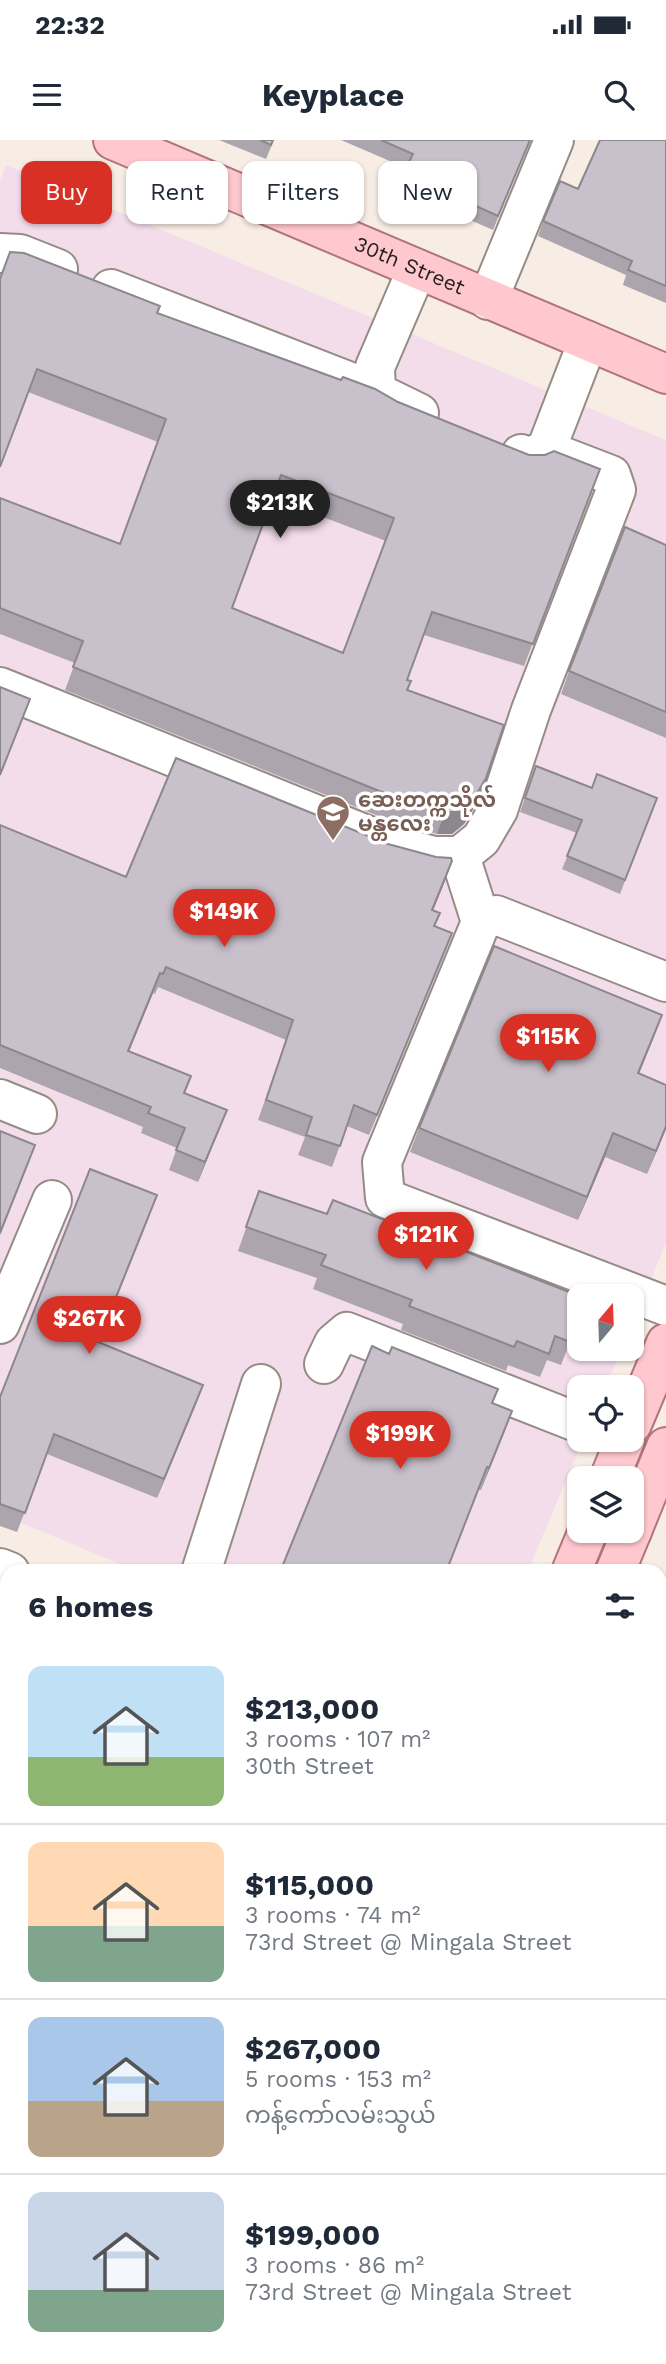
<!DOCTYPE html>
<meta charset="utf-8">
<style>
body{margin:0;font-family:"Work Sans","Noto Sans Myanmar",sans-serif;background:#f6f6f7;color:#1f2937;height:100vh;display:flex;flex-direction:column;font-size:26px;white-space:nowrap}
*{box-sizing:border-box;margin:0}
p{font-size:23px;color:#747a83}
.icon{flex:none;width:38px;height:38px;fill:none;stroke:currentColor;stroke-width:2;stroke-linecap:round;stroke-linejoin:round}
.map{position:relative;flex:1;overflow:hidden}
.sheet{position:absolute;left:0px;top:1424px;width:667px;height:800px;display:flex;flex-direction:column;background:#fff;border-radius:21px 21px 0 0;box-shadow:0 2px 5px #0004}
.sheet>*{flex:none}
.banner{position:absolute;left:21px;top:21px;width:625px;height:63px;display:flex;gap:14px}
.needle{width:46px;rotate:19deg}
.controls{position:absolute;left:567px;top:1144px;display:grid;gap:14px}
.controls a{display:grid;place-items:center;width:77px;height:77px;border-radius:14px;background:#fff;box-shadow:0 2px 5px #0004;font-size:35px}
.price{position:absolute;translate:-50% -60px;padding:0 16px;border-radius:24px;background:#d93025;color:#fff;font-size:23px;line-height:46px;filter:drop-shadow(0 2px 4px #0008)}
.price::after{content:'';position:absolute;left:50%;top:42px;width:21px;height:16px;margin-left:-10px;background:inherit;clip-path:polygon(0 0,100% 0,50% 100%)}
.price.selected{background:#222;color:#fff}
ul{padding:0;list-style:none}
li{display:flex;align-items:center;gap:21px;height:175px;padding:0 28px}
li+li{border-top:2px solid #e0e1e3}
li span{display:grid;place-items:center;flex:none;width:196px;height:140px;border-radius:14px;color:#555}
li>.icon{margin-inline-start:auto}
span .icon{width:84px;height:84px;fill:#fffc;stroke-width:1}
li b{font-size:30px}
h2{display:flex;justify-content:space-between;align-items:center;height:84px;padding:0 28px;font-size:30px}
.pill{padding:0 24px;border-radius:14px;background:#fff;box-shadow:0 2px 5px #0004;font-size:24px;line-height:63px}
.pill.selected{background:#d93025;color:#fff}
.status{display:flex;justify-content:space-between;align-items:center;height:49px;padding:0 35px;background:#fff;direction:ltr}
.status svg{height:19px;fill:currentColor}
header{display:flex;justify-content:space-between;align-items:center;height:91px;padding:0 28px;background:#fff;font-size:32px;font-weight:700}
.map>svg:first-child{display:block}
</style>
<div class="status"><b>22:32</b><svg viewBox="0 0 49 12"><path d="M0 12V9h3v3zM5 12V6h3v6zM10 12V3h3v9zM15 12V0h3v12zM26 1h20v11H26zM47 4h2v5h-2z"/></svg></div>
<header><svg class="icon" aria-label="menu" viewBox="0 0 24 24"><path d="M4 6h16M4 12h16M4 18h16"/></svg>Keyplace<svg class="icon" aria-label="search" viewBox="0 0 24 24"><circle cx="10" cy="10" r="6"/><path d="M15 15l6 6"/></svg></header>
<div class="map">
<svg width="666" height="2224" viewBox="0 0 666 2224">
<rect width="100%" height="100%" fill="#f7ede4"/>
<path fill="#f3ddeb" d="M6 25 666 300V1103L632 1185V1157H579V1209H622L605 1248H579V1300H583L528 1431H137L0 1374V40Z"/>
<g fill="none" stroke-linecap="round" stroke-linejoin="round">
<g stroke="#958c83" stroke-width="42">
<path id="minor" d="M0 113 20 114 58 129
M417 129 375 227 376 252 419 273
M111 149 376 252
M488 160 554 0
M521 314 529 317 546 310 588 201
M0 547 389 704 434 716H460L481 699 498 670 531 570 616 350 611 335 546 310
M460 716 481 782
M666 842 496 775 481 782 382 1022 385 1058 666 1166
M0 959 37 974
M0 1184 52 1060
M324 1224 334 1203 347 1192 579 1283
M0 1428 10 1432
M201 1432 261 1244
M660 1700 666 1702
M0 1900 7 1903
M660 2173 666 2175"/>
</g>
<g stroke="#b0757b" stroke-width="42">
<g id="major">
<path id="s1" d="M113 0 666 234"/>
<path d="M632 1284 666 1203"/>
<path d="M609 1339 625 1300"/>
<path d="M632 1391 666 1307"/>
<path d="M571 1432 588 1391"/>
<path d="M615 1432 632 1391"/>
<path d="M244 2224 247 2217"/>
<path d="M294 2224 297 2217"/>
</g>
</g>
<use href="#minor" stroke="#fff" stroke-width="38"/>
<use href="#major" stroke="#fec8ce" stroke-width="38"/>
</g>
<path fill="#aca5ae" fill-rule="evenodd" d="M219 0H274L266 19Z
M341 0H530L493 90 452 72 453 69 400 45 406 28Z
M666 0V163L623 145 626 135 538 96 543 81 578 49Z
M0 139 157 173 398 262 529 315 600 329 524 526 424 495 407 540V550L486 638 478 661 464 684 452 694H437L396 683 65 550 75 523 0 494V358L120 404 158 302 28 252ZM273 358 386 401 343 513 232 468Z
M666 405V598L561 554 569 531Z
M536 626 592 648 657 658 620 754 562 729 577 693 520 672Z
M0 685 126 737 388 704 452 721 433 770 440 773 435 786 452 793 369 995 347 986 332 1027 298 1015 305 997 258 980 286 900 158 847 155 854 153 853 129 911 185 953 219 990 198 1042 169 1030 177 1008 141 993 143 987 0 928Z
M653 899 639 934 666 989 647 1034 605 1017 578 1080 410 1012 419 988Z
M259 1051 579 1179 561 1225 547 1220 540 1237 508 1225 506 1231 401 1190 403 1184 313 1149 317 1138 238 1111Z
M150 1075 99 1202 203 1245 157 1358 47 1314 17 1392 0 1386V1257Z
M389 1214 498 1249 492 1263 512 1271 481 1350H479Z
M0 1449 7 1452V1570L0 1567Z
M660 1525 666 1527V1654L660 1652Z
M7 1624V1834L0 1831V1639Z
M660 1796 666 1798V1914L660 1911Z
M0 1961 7 1963V2178L0 2175Z
M660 1974 666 1976V2105L660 2102Z
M90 2217H168L165 2224H88Z
M377 2217H416L412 2224H397Z"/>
<path fill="#8c868d" d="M486 638 478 661 464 684 452 694H437L445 672Z
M452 721 445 741 425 790 432 770Z
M452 793 444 813 369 995 377 975Z
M160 833 153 853 121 931 128 911Z
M662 875 653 899 629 957 638 933Z
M227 970 219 990 198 1042 205 1022Z
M666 986V989L647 1034 656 1011Z
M613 993 605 1017 578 1080 587 1057Z
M35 1005 27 1027 0 1095V1093Z
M203 1245 196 1264 157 1358 164 1339Z
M512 1271 504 1293 481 1350 489 1328Z"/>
<path fill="#c8c0ca" stroke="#8c868d" stroke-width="2" fill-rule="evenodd" d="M260 0H273L271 5Z
M381 0H530L498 76 458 58 459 54 405 30 413 14Z
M600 0H666V146L628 130 632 121 543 81 560 41 578 49Z
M10 112 24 113 160 166 157 173 341 240 343 237 375 249 398 262 529 315H545L554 311 600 329 533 504 432 472 407 540 411 541 407 550 504 585 486 638 472 662 460 672H445L404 661 73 527 83 501 0 468V358L120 404 166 279 37 229 0 327V139ZM281 335 394 378 343 513 232 468Z
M625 387 666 405V572L569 531Z
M0 547 30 559 0 635Z
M176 618 388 704 436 717 451 718 452 721 432 770 440 773 434 786 452 793 377 975 354 965 340 1006 306 995 312 977 266 960 293 880 166 827 163 834 160 833 128 911 191 936 184 953 227 970 205 1022 176 1010 185 988 148 973 151 967 0 905V685L126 737Z
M536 626 592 648 597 634 657 658 625 740 567 716 582 680 525 658Z
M494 806 662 875 638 933 666 945V986L656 1011 613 993 587 1057 419 988Z
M0 991 35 1005 0 1093Z
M90 1029 157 1055 98 1202 203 1245 164 1339 54 1294 25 1373 0 1364V1257Z
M259 1051 327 1074 333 1060 582 1157H579V1177L570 1202 555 1196 549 1214 517 1201 514 1207 409 1166 412 1160 321 1125 326 1115 246 1087Z
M372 1206 389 1214 392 1207 498 1249 492 1263 512 1271 489 1328 487 1327 446 1432H280Z
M0 1449 7 1452V1548L0 1545Z
M660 1525 666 1527V1635L660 1633Z
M7 1624V1812L0 1809V1717L4 1708 0 1707V1639Z
M660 1796 666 1798V1898L660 1895Z
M0 1961 7 1963V2161L3 2159 0 2167Z
M660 1974 666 1976V2088L660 2086Z
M90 2217H131L128 2224H88Z
M136 2217H166L163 2224H151Z
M454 2217H580V2219L592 2224H452Z"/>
<defs>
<g id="university-pin" transform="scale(1.75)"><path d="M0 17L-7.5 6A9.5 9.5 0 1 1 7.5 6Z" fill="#8d6e63" stroke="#fff"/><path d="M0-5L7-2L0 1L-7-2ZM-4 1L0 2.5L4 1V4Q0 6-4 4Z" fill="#fff"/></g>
</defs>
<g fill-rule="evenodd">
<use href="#university-pin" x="333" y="672"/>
</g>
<g text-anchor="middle" stroke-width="7" stroke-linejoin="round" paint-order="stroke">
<g font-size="21" fill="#221f1c" stroke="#fff">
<text dy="7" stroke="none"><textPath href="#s1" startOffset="322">30th Street</textPath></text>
</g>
<g font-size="21" font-weight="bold" fill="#785e54" stroke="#fff" text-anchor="start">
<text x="358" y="667">ဆေးတက္ကသိုလ်<tspan x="358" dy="24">မန္တလေး</tspan></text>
</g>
</g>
</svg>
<div class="controls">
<a><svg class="needle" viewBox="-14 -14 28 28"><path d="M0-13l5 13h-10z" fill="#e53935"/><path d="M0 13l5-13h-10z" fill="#747a83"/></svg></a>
<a><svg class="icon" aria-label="locate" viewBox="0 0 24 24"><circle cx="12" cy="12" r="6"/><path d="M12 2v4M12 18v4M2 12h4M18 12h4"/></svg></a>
<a><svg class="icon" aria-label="layers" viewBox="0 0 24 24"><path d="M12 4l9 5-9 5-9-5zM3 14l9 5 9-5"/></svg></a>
</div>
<b class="price selected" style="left:280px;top:400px">$213K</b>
<b class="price" style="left:224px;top:809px">$149K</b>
<b class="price" style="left:548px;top:934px">$115K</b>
<b class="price" style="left:426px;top:1132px">$121K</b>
<b class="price" style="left:89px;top:1216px">$267K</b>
<b class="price" style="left:400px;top:1331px">$199K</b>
<div class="banner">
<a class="pill selected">Buy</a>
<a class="pill">Rent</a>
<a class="pill">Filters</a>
<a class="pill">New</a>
</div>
<section class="sheet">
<h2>6 homes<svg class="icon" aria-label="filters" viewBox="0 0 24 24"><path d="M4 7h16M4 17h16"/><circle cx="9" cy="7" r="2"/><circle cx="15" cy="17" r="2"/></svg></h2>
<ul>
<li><span style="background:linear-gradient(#bfe0f5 65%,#8fb573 0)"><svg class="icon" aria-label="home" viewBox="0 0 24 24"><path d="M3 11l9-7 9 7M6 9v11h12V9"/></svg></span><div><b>$213,000</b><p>3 rooms · 107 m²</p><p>30th Street</p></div></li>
<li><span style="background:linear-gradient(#ffd9b3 60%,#7fa58c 0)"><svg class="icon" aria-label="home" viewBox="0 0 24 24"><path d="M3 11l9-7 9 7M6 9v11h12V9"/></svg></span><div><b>$115,000</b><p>3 rooms · 74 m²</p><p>73rd Street @ Mingala Street</p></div></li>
<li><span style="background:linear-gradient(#a9c7e8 60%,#b9a48a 0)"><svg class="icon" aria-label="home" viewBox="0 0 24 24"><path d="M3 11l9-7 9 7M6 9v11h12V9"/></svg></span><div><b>$267,000</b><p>5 rooms · 153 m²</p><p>ကန့်ကော်လမ်းသွယ်</p></div></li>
<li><span style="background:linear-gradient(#c9d6e8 70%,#7fa58c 0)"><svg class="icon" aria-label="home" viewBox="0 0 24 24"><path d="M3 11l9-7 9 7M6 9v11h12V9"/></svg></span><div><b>$199,000</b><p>3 rooms · 86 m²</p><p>73rd Street @ Mingala Street</p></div></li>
</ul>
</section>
</div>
